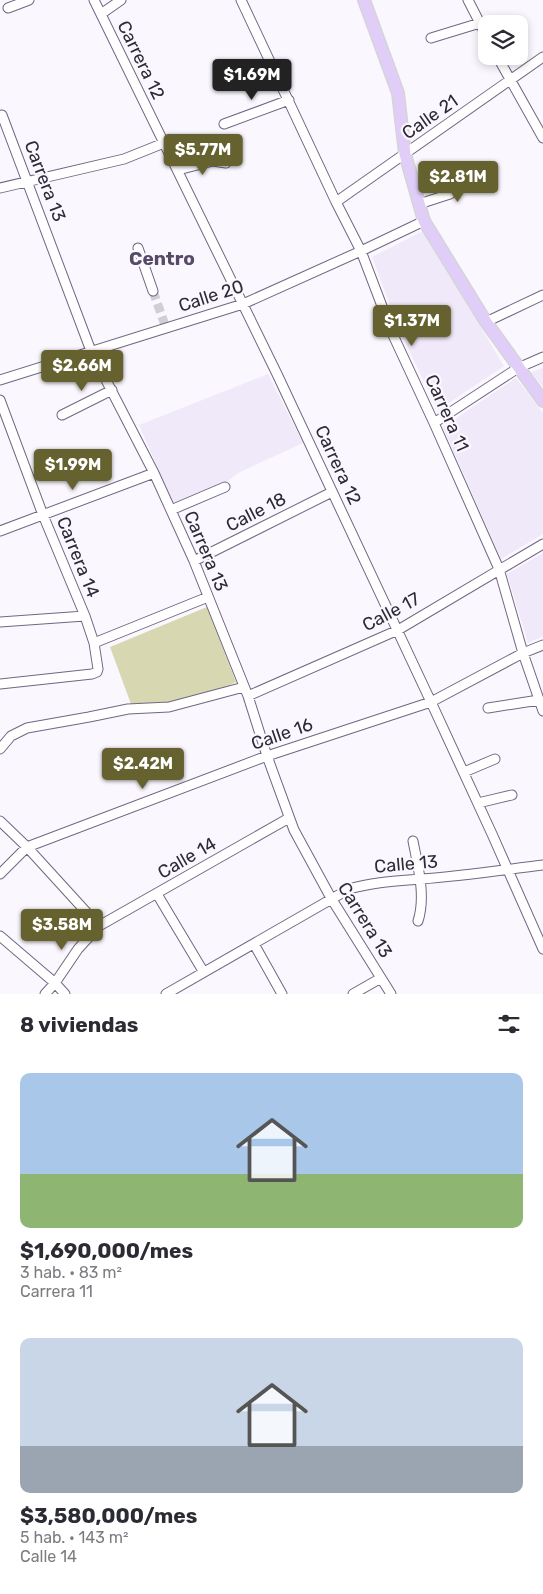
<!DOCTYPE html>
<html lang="es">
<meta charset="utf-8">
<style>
body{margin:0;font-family:Rubik,sans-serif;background:#f7f7f7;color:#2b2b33;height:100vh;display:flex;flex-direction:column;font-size:19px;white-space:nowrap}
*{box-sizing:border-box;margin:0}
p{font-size:16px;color:#7c7c81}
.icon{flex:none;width:28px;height:28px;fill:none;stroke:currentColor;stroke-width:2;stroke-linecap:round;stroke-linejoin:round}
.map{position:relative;height:994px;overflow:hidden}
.sheet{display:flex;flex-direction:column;background:#fff;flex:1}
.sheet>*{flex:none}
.fabs{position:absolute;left:478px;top:15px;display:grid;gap:10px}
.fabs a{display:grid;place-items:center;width:50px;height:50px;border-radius:10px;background:#fff;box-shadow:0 2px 8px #0003;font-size:25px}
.price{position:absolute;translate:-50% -42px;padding:0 11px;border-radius:5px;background:#65622f;color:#fff;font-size:16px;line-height:32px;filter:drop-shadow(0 1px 2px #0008)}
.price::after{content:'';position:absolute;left:50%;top:30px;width:15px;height:11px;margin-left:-8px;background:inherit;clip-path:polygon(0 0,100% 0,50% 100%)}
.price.selected{background:#222;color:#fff}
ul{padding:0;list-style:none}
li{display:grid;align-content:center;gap:10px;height:265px;padding:0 20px}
li span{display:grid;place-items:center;height:155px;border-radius:10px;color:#555}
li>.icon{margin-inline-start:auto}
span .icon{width:90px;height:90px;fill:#fffc;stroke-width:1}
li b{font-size:21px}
h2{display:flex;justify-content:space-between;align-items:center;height:60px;padding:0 20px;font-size:21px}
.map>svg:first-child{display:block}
</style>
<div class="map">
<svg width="543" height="994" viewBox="0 0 543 994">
<rect width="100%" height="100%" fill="#faf7fe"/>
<path fill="#f0e9f9" d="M423 231 504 366 438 410 400 332 372 257Z
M543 368V387L531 372Z
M268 374 303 443 238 473 224 484 174 505 139 425Z
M516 378 543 413V534L501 559 443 427Z
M543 553V636L528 643 507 574Z"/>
<path fill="#d7d7b1" d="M207 607 236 682 202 699 158 708 131 704 110 647Z"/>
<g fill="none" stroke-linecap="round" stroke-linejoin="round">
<path stroke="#d1ced6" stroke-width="9" stroke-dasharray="9 4.5" stroke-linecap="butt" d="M153 291 165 325"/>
<g stroke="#726682" stroke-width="11">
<path id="minor" d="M94 0 277 374 431 702 492 834 543 949
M241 0 336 202 361 251 393 335 434 423 499 569 523 653 543 711
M468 0 486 35
M8 8 29 0
M101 14 121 0
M431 38 480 23
M497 56 543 138
M2 115 91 351 154 473 194 561 248 696 267 756 294 830 331 898 391 994
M224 124 289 100
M178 170 213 161 226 163
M0 188 124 159 164 143
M336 202 543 57
M419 204 450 194 457 182 486 174
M138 248 153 291
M486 322 543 295
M0 380 243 304 361 251 424 221
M0 400 43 515 85 616 94 643 98 669 97 672 92 674 0 684
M62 415 112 390
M434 423 518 368 543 357
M171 510 225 487
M0 531 154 473
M194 561 332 492
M0 622 85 616
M94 643 208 597
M248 696 398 630 543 544
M488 708 539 700
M0 749 11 736 27 728 89 717 128 709 169 707 244 687
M464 772 495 759
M478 803 512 795
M0 821 27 847 99 926
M413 841C418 867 426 896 418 921
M0 874 27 847 267 756 431 702 523 653 543 645
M157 894 203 971
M0 936 55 983 65 994
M254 944 282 994
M45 994 55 983 78 949 99 926 289 818
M166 994 349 889C373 882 396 881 421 879 462 876 502 870 543 865
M353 994 381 978"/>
</g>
<g stroke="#d5d4d7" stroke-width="14">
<path id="major" d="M364 0 398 93 405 154 424 221 486 322 543 401"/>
</g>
<use href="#minor" stroke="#fff" stroke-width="9"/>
<use href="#major" stroke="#e0cef9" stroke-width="11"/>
</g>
<g text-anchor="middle" stroke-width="4.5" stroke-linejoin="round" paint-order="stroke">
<g font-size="18" fill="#2f2a36" stroke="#faf7fe">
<text transform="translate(141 60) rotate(64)" y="6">Carrera 12</text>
<text transform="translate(430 117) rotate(-35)" y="6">Calle 21</text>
<text transform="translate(45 181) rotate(69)" y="6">Carrera 13</text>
<text transform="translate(211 296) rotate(-18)" y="6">Calle 20</text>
<text transform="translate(447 413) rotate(66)" y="6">Carrera 11</text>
<text transform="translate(338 465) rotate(65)" y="6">Carrera 12</text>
<text transform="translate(256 512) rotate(-27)" y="6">Calle 18</text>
<text transform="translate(206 551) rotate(67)" y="6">Carrera 13</text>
<text transform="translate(78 557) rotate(68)" y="6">Carrera 14</text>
<text transform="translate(391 612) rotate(-28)" y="6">Calle 17</text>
<text transform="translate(282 734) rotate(-19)" y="6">Calle 16</text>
<text transform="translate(187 858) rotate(-30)" y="6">Calle 14</text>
<text transform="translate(406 864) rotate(-5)" y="6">Calle 13</text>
<text transform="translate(365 920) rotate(58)" y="6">Carrera 13</text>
</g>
<g font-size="19" font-weight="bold" fill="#564b66" stroke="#faf7fe">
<text x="162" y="265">Centro</text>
</g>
</g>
</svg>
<div class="fabs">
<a><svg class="icon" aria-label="layers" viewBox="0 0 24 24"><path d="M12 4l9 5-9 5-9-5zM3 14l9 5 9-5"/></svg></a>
</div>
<b class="price selected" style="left:252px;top:101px">$1.69M</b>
<b class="price" style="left:203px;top:176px">$5.77M</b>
<b class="price" style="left:458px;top:203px">$2.81M</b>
<b class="price" style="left:412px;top:347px">$1.37M</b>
<b class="price" style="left:82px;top:392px">$2.66M</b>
<b class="price" style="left:73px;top:491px">$1.99M</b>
<b class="price" style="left:143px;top:790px">$2.42M</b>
<b class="price" style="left:62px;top:951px">$3.58M</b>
</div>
<section class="sheet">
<h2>8 viviendas<svg class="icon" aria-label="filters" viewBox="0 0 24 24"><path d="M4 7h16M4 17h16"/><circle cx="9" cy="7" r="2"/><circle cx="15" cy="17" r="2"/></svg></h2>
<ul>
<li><span style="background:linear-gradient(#a9c7e8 65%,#8fb573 0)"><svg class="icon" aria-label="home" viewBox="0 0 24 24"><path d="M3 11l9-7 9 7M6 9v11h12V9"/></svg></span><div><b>$1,690,000/mes</b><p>3 hab. · 83 m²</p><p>Carrera 11</p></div></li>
<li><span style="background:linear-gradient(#c9d6e8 70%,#9aa5b1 0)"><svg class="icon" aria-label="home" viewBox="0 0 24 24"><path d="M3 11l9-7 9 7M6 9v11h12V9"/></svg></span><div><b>$3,580,000/mes</b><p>5 hab. · 143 m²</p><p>Calle 14</p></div></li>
</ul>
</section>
